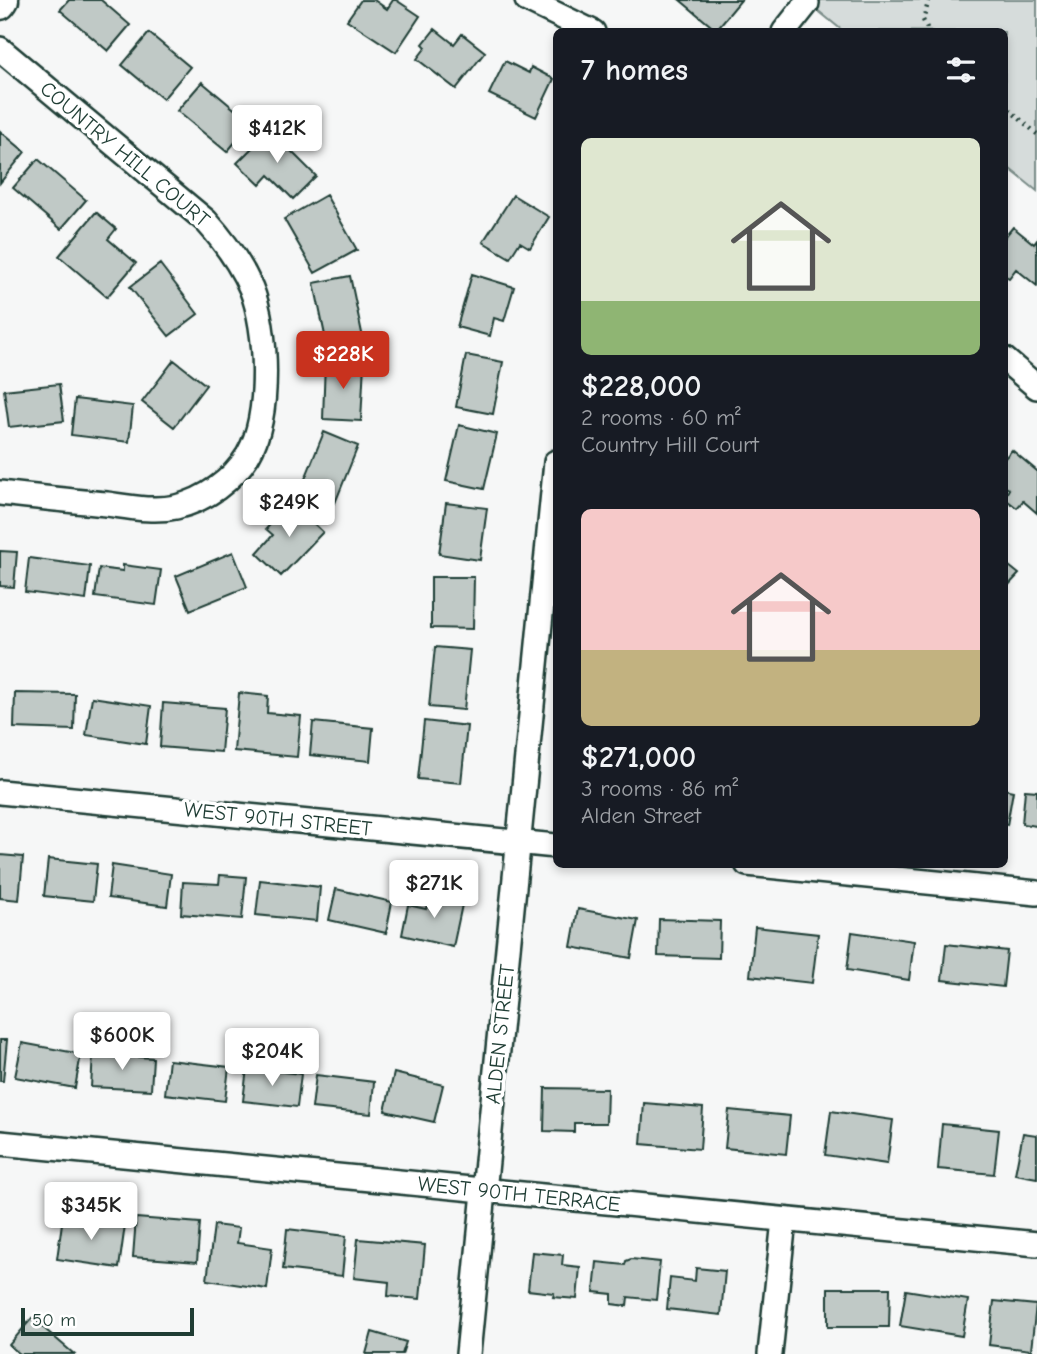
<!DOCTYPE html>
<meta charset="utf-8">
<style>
body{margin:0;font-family:"Comic Neue",sans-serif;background:#242831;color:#f1f3f6;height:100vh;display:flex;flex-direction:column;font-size:26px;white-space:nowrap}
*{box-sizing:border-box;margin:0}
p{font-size:23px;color:#9ea1a6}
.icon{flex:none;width:38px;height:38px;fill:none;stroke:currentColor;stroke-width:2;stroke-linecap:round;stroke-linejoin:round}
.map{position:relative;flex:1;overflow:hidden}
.side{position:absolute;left:553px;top:28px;width:455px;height:840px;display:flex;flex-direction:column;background:#171b24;border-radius:10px;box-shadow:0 4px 10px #0003}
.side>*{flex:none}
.scale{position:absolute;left:21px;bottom:18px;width:173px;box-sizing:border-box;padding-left:7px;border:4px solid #1f3d34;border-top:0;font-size:19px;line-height:24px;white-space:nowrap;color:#1f3d34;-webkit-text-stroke:5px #fff;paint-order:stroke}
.price{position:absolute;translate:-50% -60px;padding:0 16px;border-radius:7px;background:#fff;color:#222;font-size:23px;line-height:46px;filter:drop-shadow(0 2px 4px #0008)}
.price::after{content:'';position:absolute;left:50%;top:42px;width:21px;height:16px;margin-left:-10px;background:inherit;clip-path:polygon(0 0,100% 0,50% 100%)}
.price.on{background:#c8321e;color:#fff}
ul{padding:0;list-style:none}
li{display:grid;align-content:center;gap:14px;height:371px;padding:0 28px}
li span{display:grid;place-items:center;height:217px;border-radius:10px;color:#555}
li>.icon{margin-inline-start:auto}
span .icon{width:126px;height:126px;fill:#fffc;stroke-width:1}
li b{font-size:30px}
h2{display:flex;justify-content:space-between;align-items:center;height:84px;padding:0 28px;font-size:30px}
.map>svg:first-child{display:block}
</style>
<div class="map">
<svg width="1037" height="1354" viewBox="0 0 1037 1354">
<rect width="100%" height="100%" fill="#f6f7f7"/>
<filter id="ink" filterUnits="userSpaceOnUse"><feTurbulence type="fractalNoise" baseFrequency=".0143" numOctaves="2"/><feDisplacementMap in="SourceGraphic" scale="14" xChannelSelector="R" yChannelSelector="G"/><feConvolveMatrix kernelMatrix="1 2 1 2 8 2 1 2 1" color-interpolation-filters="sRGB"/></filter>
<g filter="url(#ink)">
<path fill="#d6dcdb" stroke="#7a8c88" stroke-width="2" d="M805 0H1037V191L1005 165 1004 32 843 31Z"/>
<path fill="#c0c9c6" stroke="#1f3d34" stroke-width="2" d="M69 0H101L130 25 108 51 60 10Z
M361 0H374L387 9 393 0H396L420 16 396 52 347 20Z
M680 0H741L716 30Z
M435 29 454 44 462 34 485 52 456 89 417 59 426 47 423 44Z
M149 33 190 67 163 99 122 65Z
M505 61 529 73 531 67 554 79 536 117 489 94Z
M202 82 251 123 227 152 177 111Z
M270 130 316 176 293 199 269 175 260 185 237 163Z
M0 131 25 152 0 183Z
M38 159 86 200 61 229 13 188Z
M326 195 357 250 315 273 284 219Z
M513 195 549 217 530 248 520 242 510 258 483 242Z
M96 212 116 229 108 239 136 263 107 297 59 256Z
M1013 227 1034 244 1037 240V286L1016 269 1009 278 1004 275V238Z
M160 264 198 314 169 336 130 287Z
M472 274 514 287 504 321 494 318 490 336 457 327Z
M350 276 363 338 327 345 314 283Z
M466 355 503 362 493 414 456 407Z
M174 360 206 385 174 427 142 402Z
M325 361 364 363 361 421 323 419Z
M59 384 64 421 9 427 4 390Z
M75 399 133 406 129 442 71 435Z
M459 425 497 434 484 489 446 481Z
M324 432 358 446 335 503 301 489Z
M1012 450 1037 471V513L1023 501 1017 508 1004 498 1009 489 1004 486V459Z
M291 502 323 532 281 576 257 553 273 535 266 529Z
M446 503 487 508 480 560 439 554Z
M0 551 17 552 14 587 0 586Z
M233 552 247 587 190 610 176 576Z
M29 558 90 566 86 600 25 592Z
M1004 562 1019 574 1004 590Z
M123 565 161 570 156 605 95 597 99 568 123 571Z
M431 577H474L473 629 431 628Z
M435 647 470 650 464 710 429 707Z
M15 693 75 694 74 730 14 728Z
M239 693 268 696 267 713 301 716 297 757 234 751Z
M92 697 151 706 146 744 86 735Z
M163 703 225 708 221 752 160 747Z
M424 721 467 726 461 783 418 779Z
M313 722 373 728 370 761 310 755Z
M1004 789 1013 791 1007 825 1004 824Z
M1025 790 1037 791V826L1022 824Z
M0 855 23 857 19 900 0 898Z
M48 859 97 864 93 901 44 896Z
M112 865 171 874 167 906 108 898Z
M220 875 246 877 242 919 181 914 183 882 219 884Z
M260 880 320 887 317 921 256 915Z
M336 889 392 902 386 933 329 920Z
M430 893 463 900 453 947 402 935 408 905 426 909Z
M578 909 638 920 631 958 571 947Z
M659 919 720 921 719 958 658 956Z
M755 927 818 934 812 983 750 976Z
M852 932 914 941 909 980 847 970Z
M946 944 1007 951 1003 987 942 980Z
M0 1040H7L3 1081H0Z
M22 1043 81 1054 75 1088 15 1077Z
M93 1054 153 1058 151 1090 91 1087Z
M169 1060 229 1067 225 1101 165 1094Z
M247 1068 301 1074 297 1107 243 1101Z
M394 1073 443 1085 434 1122 385 1111Z
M316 1075 374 1082 371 1114 312 1108Z
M545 1088 607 1089 606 1123H574V1132L544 1131Z
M644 1103 703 1108 700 1149 641 1144Z
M729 1110 790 1116 786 1154 725 1148Z
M831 1111 893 1120 887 1164 825 1155Z
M942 1124 999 1130 994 1174 938 1169Z
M1023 1133 1037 1135V1178L1015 1174Z
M63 1216 125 1225 119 1268 57 1259Z
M136 1218 200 1223 197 1262 133 1257Z
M214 1225 239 1228 237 1243 272 1248 267 1289 207 1280Z
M287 1229 346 1236 342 1276 283 1269Z
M358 1239 425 1245 420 1299 388 1296 389 1282 354 1278Z
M532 1252 563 1255 562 1265 580 1267 577 1299 553 1297 554 1293 528 1290Z
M631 1259 660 1262 656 1300 628 1297 627 1306 612 1304V1294L594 1292 597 1262 625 1265 626 1261Z
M696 1268 725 1271 721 1315 667 1309 670 1278 695 1281Z
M828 1288H890L889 1327H828Z
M906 1290 968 1300 962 1336 900 1326Z
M994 1301 1036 1305 1031 1350 989 1345Z
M32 1318 74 1354H20L9 1345Z
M372 1332 406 1342 402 1354H366Z"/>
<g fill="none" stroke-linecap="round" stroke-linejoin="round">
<g stroke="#1f3d34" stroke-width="28">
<path id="minor" d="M527 0 593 32
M784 32 807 3
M0 49 206 221C224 241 240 263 251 288 268 329 271 416 248 455 232 481 205 500 176 507 154 512 129 507 107 504 71 501 36 497 0 493
M1004 359 1037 387
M0 792 556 846
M747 864 1037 893
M0 1143 1037 1244
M468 1354 556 462
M770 1354 784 1220"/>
</g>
<g stroke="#1f3d34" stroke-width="35">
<path id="major" d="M0 4 3 0"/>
</g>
<path stroke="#1f3d34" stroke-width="4.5" stroke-dasharray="2 5" stroke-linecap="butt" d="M929 0 923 20 929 32
M1004 105 1037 134"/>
<use href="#minor" stroke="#fff" stroke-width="23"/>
<use href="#major" stroke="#fff" stroke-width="30"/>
</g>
</g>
<g text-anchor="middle" stroke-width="7" stroke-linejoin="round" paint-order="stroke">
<g font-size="21" fill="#1f3d34" stroke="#fff">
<text transform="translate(125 154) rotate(40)" y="7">COUNTRY HILL COURT</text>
<text transform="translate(278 819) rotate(6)" y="7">WEST 90TH STREET</text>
<text transform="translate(500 1034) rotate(-84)" y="7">ALDEN STREET</text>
<text transform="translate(519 1194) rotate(6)" y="7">WEST 90TH TERRACE</text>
</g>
</g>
</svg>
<div class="scale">50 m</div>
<b class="price" style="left:277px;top:165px">$412K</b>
<b class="price on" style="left:343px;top:391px">$228K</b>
<b class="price" style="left:289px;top:539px">$249K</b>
<b class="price" style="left:434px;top:920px">$271K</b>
<b class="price" style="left:122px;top:1072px">$600K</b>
<b class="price" style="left:272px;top:1088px">$204K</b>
<b class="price" style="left:91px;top:1242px">$345K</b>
<section class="side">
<h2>7 homes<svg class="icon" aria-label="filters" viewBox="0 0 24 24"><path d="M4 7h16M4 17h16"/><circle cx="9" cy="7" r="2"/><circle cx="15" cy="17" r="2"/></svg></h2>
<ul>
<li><span style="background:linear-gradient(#dfe7d0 75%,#8fb573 0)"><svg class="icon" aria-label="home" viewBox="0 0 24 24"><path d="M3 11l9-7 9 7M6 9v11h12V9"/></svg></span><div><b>$228,000</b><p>2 rooms · 60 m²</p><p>Country Hill Court</p></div></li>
<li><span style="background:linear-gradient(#f6c9c9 65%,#c2b280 0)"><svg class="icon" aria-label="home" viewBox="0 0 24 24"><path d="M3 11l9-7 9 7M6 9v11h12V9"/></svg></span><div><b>$271,000</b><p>3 rooms · 86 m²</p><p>Alden Street</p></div></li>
</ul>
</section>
</div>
